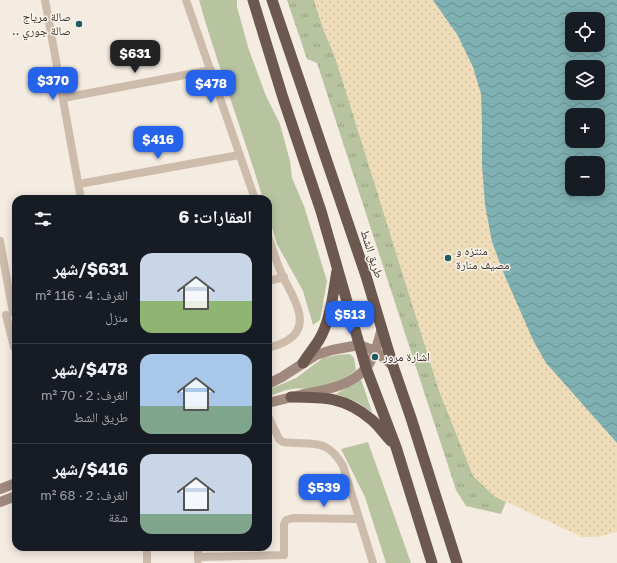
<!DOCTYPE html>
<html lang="ar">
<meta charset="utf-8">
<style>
body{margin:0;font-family:"Golos Text","Noto Naskh Arabic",sans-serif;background:#20242c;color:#f1f3f6;direction:rtl;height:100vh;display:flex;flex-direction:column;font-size:15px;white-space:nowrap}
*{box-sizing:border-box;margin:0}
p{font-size:13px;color:#9ea1a6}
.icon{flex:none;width:22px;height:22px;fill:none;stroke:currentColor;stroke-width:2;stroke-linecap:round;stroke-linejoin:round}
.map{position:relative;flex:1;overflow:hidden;direction:ltr}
.side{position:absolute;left:12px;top:195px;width:260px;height:356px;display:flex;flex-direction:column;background:#171b24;border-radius:12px;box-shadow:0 2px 10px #0003;direction:rtl}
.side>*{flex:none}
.tools{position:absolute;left:565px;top:12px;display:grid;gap:8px}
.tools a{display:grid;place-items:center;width:40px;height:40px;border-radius:8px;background:#171b24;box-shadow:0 2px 10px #0003;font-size:20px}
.price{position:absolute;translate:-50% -34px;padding:0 9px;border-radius:8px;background:#2563eb;color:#fff;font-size:13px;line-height:26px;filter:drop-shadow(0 1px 2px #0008)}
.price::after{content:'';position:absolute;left:50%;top:24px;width:12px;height:9px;margin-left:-6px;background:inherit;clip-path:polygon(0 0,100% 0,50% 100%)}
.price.selected{background:#222;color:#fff}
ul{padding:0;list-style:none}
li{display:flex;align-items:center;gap:12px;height:100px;padding:0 20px}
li+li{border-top:1px solid #363941}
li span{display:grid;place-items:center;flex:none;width:112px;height:80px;border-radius:12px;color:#555}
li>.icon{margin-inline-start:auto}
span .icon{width:48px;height:48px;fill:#fffc;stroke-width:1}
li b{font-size:17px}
h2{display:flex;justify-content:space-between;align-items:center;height:48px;padding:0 20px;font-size:17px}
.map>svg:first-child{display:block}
</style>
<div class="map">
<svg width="617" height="563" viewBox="0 0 617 563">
<defs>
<pattern id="grass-tufts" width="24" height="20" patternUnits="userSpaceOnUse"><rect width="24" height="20" fill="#b8c4a0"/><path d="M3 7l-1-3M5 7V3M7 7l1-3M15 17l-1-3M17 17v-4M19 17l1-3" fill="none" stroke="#97a083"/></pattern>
<pattern id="sand-dots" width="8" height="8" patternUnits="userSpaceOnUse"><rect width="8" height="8" fill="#efdcb8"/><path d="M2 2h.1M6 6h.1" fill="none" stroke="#cebd9e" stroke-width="1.8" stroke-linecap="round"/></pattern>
<pattern id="water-waves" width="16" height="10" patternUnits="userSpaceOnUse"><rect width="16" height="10" fill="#7fb0b2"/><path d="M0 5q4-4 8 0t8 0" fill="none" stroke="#699091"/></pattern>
</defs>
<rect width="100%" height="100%" fill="#f4ebe1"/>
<path fill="url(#grass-tufts)" d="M287 0H314L323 28 335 57 494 496 506 502 501 514 466 506 456 490 317 63 307 59Z"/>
<path fill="url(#sand-dots)" d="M314 0H433L458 36 474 67 481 94 485 205 492 242 504 274 546 363 617 443V532L597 537H582L494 496 473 476 439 391 335 57 323 28Z"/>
<path fill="#b8c4a0" d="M199 0H237V7L249 50 266 96 280 124 290 161 292 178 304 206 327 281 320 320 313 325 303 291 277 244 268 214V199H263C243 132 218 67 199 0Z
M350 354 354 358 356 370C345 379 325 389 311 389 304 389 299 388 292 389 284 390 276 394 269 396L268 390 296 378 323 358 337 355Z
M361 379 372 412 357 402 336 394Z
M368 442 411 563H386L365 497 341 449Z"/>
<path fill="url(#water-waves)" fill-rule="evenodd" d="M433 0H617V443L546 363 533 340 504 274 492 242 485 205 482 164V125L481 94 473 67 458 36ZM572 19H598V45H572ZM572 67H598V93H572ZM572 115H598V141H572ZM572 163H598V189H572Z"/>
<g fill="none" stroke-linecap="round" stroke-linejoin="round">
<path stroke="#cdbbac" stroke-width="8" d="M45 0 81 199
M186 0 255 199
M63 98 211 70
M79 184 239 155
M268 236C273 250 277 264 283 277 292 295 313 325 288 340 282 344 275 346 268 348
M0 241 13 313
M268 281 284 277
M6 315 14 347 16 350
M268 416 279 439 283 442C311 446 326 436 343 466L373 563
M198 547V560
M198 557 284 555V524L286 520 293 518 359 519
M147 563V547"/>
<path stroke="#a18a7d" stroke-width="10" d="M268 384 282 377 316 355 332 350 359 345 376 351 393 366
M268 403C280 400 292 397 304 394 325 390 351 386 366 368 375 357 378 342 382 328
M0 489 16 483
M0 502 16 496"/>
<path stroke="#6c584f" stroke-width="11" d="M253 0 283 98 321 211 366 368 396 447 432 563
M272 0 366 276 393 366 411 418 457 563
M303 363C308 355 314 348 319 340 331 320 333 293 337 271
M291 397C325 397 345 397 372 420 379 426 385 435 391 441"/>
</g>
<g fill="#1f5a5e" stroke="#fbf5ee" stroke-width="1.5">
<circle cx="79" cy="24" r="4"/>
<circle cx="448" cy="258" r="4"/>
<circle cx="375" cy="357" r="4"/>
</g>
<g text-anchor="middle" stroke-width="3" stroke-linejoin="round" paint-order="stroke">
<g font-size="12" fill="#3b302b" stroke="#fbf5ee" text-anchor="start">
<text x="71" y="21" text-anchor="end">صالة مرياج<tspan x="71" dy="14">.. صالة جوري</tspan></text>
<text x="456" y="255">منتزه و<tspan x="456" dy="14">مصيف منارة</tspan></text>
<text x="383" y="361">اشارة مرور</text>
</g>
<g font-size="12" fill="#3b302b" stroke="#fbf5ee">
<text transform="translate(372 254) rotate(72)" y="4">طريق الشط</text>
</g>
</g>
</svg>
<div class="tools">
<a><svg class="icon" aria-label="locate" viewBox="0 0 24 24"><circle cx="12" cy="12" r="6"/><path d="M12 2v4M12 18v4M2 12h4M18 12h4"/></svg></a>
<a><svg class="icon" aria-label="layers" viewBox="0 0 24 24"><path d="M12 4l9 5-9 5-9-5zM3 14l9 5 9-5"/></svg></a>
<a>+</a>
<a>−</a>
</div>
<b class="price selected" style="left:135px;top:74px">$631</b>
<b class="price" style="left:53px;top:101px">$370</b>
<b class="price" style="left:211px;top:104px">$478</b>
<b class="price" style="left:158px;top:160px">$416</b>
<b class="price" style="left:350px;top:335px">$513</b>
<b class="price" style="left:324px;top:508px">$539</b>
<section class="side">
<h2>العقارات: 6<svg class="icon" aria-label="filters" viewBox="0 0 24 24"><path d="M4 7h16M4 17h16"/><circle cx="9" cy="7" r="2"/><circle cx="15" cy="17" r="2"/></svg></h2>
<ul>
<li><span style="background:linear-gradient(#c9d6e8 60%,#8fb573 0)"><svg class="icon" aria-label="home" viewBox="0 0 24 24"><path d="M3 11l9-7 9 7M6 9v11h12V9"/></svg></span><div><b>$631/شهر</b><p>الغرف: 4 · 116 m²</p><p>منزل</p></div></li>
<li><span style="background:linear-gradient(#a9c7e8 65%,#7fa58c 0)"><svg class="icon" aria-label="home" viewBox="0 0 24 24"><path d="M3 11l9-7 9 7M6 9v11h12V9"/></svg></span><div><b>$478/شهر</b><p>الغرف: 2 · 70 m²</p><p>طريق الشط</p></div></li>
<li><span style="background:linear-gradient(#c9d6e8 75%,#7fa58c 0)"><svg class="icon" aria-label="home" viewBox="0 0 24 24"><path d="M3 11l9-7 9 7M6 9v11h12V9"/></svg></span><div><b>$416/شهر</b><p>الغرف: 2 · 68 m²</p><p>شقة</p></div></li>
</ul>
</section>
</div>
